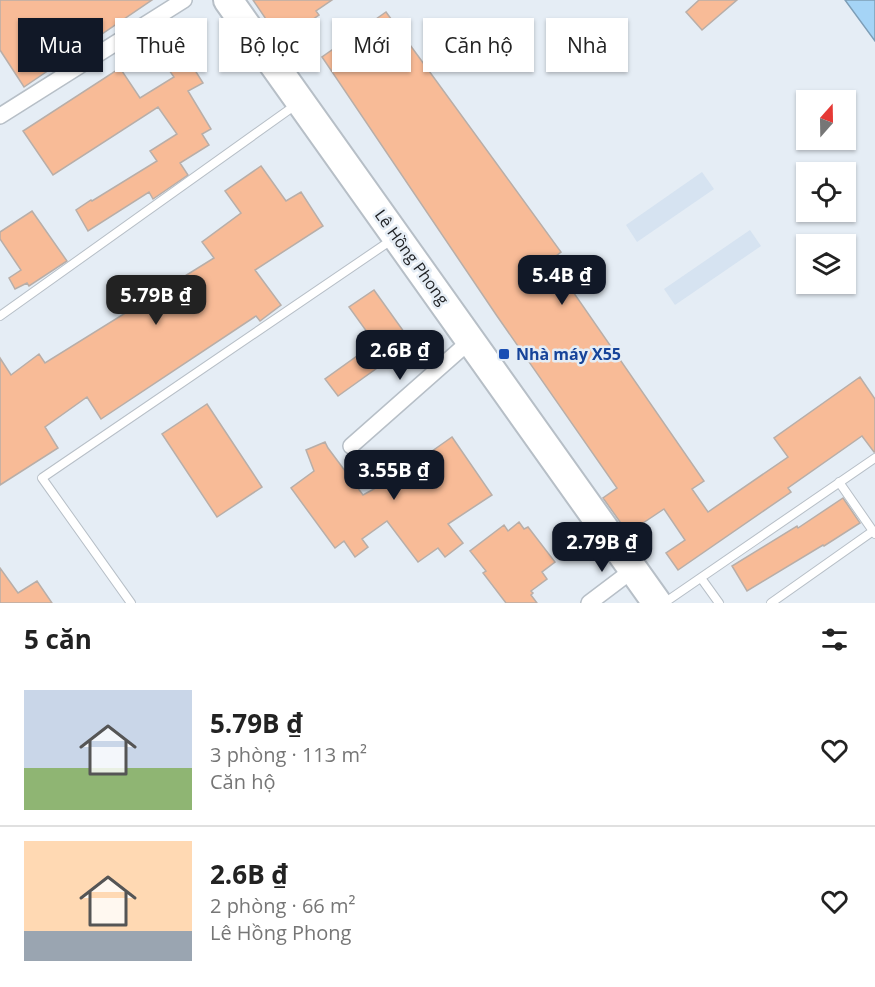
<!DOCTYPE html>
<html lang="vi">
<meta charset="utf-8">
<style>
body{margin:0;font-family:"Open Sans",sans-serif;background:#f2f2f2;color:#222;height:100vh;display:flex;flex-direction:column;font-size:22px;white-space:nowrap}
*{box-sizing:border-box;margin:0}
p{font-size:20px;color:#767676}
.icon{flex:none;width:33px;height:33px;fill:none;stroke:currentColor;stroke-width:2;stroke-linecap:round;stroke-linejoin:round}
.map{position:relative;height:603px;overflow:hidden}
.panel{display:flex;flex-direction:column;background:#fff;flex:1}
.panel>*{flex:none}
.banner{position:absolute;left:18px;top:18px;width:840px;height:54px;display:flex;gap:12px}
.needle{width:39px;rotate:20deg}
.buttons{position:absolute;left:796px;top:90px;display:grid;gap:12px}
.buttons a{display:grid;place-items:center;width:60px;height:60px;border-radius:0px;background:#fff;box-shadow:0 2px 4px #0004;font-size:30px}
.price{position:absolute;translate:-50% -51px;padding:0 14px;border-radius:12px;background:#111827;color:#fff;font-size:20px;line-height:39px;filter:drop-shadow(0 2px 3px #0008)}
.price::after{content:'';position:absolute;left:50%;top:36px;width:18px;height:14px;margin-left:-9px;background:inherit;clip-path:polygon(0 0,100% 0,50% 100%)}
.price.on{background:#222;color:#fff}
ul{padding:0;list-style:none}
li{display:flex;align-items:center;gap:18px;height:150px;padding:0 24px}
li+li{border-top:2px solid #e0e0e0}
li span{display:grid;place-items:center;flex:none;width:168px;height:120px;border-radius:0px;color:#555}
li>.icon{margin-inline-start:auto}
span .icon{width:72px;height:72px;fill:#fffc;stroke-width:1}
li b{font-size:26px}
h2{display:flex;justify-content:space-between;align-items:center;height:72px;padding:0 24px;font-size:26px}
.chip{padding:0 21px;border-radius:0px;background:#fff;box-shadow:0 2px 4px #0004;font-size:21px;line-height:54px}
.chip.on{background:#111827;color:#fff}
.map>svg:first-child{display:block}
</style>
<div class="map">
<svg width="875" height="603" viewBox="0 0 875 603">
<rect width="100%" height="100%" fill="#e5edf5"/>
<path fill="#d6e3f1" d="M702 172 714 189 637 242 626 225Z
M750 230 761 246 675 305 664 289Z"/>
<path fill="#a5d4f6" stroke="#7d9eb7" stroke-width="1.5" d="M845 0H875V41Z"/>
<path fill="#f8bb97" stroke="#b8aea8" stroke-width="1.5" d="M0 0H152L24 87 0 50Z
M253 0H332L316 11 319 15 293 33 302 47 287 55 265 24 268 22Z
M699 0H737L702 30 686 12Z
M386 12 561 252 551 260 704 481 692 489 708 512 788 457 774 438 860 377 875 399V452H874L862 436 788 488 791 492 678 570 666 553 685 540 664 509 628 533 603 498 617 488 497 316 322 57Z
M183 51 203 83 188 91 211 129 202 134 209 145 180 163 188 175 153 199 149 192 88 231 76 210 91 200 92 201 157 161 150 151 177 134 158 107 53 175 23 131 120 68 140 98 174 77 164 63Z
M261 166 286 201 301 192 323 226 255 270 281 305 260 321 256 316 101 419 87 397 45 427 58 448 0 485V358L11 375 39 354 45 363 214 258 202 242 241 213 225 191Z
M32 211 67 261 29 286 27 283 15 289 9 278 21 270 0 239V232Z
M374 290 412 343 338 396 325 379 375 343 349 307Z
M207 404 262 487 217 517 162 434Z
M452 437 492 495 448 524 463 543 445 557 438 548 418 562 387 521 362 539 368 547 355 557 344 541 335 548 291 488 314 471 306 450 325 442 328 448 363 495 414 467 410 463 422 452 425 456Z
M843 498 860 523 824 546 823 545 747 591 732 566 797 526 798 528Z
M519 522 524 529 528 527 555 562 542 572 547 579 531 591 533 593 531 595 537 603H506L483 573 486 571 470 551 504 525 508 531Z
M0 568 18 593 37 581 52 603H0Z"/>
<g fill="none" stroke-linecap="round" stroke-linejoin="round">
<g stroke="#b7bfc7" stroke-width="10">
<path id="lane" d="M0 316 297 104
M839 482 875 534
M701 578 719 603
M131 603 42 478 393 239
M664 603 875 458
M771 603 873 531"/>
</g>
<g stroke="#b7bfc7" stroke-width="18">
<path id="street" d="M0 116 184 0
M351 446 471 340
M589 603 634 569"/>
</g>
<g stroke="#b7bfc7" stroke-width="32">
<path id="highway" d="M228 0 657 603"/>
</g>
<use href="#lane" stroke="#fff" stroke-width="8"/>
<use href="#street" stroke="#fff" stroke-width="15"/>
<use href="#highway" stroke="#fff" stroke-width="28"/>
</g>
<rect fill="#1a4fb4" stroke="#e5edf5" stroke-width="2" x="498" y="348" width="12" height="12" rx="3"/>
<g text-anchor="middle" stroke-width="5" stroke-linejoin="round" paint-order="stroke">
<g font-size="16" fill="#1f2124" stroke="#e5edf5">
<text transform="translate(412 257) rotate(54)" y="6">Lê Hồng Phong</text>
</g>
<g font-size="16" font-weight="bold" fill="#164399" stroke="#e5edf5" text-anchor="start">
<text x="516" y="360">Nhà máy X55</text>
</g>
</g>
</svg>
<div class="buttons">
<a><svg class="needle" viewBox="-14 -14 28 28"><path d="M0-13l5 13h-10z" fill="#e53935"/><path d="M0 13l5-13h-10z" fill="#767676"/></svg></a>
<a><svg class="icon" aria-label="locate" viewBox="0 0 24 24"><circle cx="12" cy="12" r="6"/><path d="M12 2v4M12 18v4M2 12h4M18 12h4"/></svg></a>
<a><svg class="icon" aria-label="layers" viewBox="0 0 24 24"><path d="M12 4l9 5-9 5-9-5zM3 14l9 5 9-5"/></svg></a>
</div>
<b class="price" style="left:562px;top:306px">5.4B ₫</b>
<b class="price on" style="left:156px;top:326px">5.79B ₫</b>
<b class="price" style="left:400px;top:381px">2.6B ₫</b>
<b class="price" style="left:394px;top:501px">3.55B ₫</b>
<b class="price" style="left:602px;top:573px">2.79B ₫</b>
<div class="banner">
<a class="chip on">Mua</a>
<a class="chip">Thuê</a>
<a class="chip">Bộ lọc</a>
<a class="chip">Mới</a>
<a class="chip">Căn hộ</a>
<a class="chip">Nhà</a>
</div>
</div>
<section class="panel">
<h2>5 căn<svg class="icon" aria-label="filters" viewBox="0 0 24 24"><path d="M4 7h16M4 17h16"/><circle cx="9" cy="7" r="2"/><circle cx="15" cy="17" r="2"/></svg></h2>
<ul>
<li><span style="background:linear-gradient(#c9d6e8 65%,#8fb573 0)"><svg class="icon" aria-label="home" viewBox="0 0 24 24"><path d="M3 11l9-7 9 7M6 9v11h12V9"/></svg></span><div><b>5.79B ₫</b><p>3 phòng · 113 m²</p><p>Căn hộ</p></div><svg class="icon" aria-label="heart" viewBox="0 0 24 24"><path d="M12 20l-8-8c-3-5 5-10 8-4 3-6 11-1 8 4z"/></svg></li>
<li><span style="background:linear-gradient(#ffd9b3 75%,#9aa5b1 0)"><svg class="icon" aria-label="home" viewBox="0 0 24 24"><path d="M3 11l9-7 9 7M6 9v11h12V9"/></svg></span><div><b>2.6B ₫</b><p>2 phòng · 66 m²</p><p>Lê Hồng Phong</p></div><svg class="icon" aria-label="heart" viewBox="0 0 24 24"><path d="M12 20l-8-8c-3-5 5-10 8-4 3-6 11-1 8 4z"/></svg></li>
</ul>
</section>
